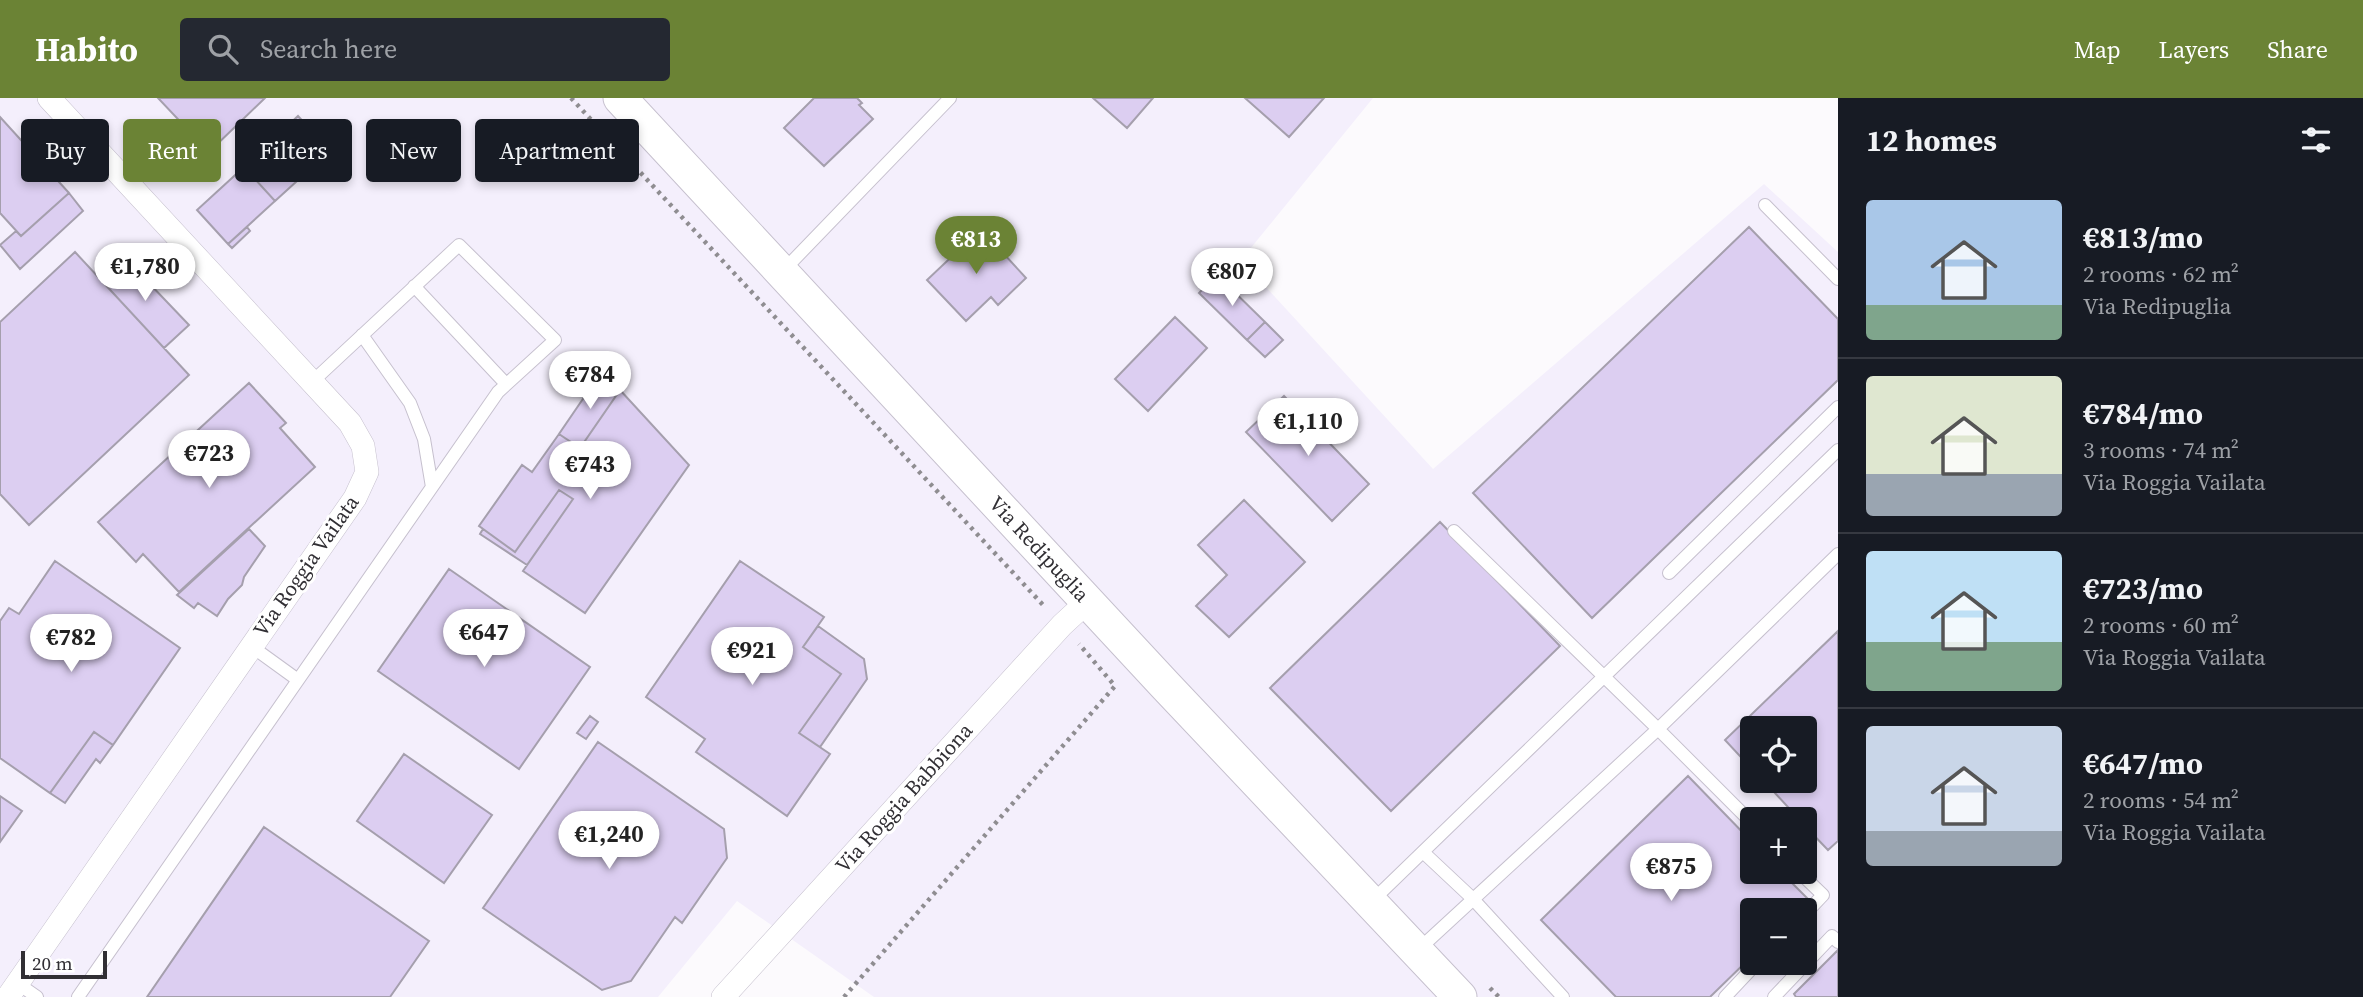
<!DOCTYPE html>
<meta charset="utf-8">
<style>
body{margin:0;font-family:"Source Serif 4",serif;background:#242831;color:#f1f3f6;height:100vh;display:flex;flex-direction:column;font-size:26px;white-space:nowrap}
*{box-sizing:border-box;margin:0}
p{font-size:23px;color:#9ea1a6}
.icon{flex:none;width:38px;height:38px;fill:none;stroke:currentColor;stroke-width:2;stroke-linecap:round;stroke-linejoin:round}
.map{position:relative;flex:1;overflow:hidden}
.details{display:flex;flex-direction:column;background:#171b24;width:525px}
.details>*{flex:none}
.hud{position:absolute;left:21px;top:21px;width:665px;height:63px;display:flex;gap:14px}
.tools{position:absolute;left:1740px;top:618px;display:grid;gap:14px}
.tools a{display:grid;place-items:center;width:77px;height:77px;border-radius:7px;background:#171b24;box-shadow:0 4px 10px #0003;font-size:35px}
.scale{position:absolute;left:21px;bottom:18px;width:86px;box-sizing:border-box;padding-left:7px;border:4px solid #312f34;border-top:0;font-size:19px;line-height:24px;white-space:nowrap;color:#312f34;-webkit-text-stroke:5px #fff;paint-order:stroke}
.price{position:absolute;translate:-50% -60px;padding:0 16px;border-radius:24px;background:#fff;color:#222;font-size:23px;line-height:46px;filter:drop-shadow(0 2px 4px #0008)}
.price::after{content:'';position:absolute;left:50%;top:42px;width:21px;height:16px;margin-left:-10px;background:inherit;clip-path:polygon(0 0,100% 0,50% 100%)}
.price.current{background:#6b8335;color:#fff}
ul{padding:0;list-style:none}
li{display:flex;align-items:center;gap:21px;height:175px;padding:0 28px}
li+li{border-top:2px solid #363941}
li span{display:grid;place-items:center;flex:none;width:196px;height:140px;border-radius:7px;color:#555}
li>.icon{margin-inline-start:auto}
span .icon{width:84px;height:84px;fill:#fffc;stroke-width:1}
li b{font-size:30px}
h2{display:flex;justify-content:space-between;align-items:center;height:84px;padding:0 28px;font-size:30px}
.chip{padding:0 24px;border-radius:7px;background:#171b24;box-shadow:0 4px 10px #0003;font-size:24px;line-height:63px}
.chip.current{background:#6b8335;color:#fff}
header{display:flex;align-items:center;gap:42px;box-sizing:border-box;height:98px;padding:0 35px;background:#6b8335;color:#fff}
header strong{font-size:33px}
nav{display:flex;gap:38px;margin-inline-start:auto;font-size:24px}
.search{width:490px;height:63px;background:#242831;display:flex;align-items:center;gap:18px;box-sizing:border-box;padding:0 24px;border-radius:7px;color:#9ea1a6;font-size:26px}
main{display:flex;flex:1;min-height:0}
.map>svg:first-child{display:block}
</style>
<header>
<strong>Habito</strong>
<div class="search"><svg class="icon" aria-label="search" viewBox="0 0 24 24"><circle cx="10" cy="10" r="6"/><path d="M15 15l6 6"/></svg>Search here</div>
<nav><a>Map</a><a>Layers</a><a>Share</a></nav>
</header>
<main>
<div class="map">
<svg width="1838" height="899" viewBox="0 0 1838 899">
<rect width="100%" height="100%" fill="#fcfafd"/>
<path fill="#f4effc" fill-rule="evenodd" d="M0 0H1373L1241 162 1433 371 1764 86 1838 154V899H874L737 803 658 899H0ZM1752 630H1804V682H1752ZM1752 721H1804V774H1752ZM1752 812H1804V864H1752Z"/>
<path fill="#dccef1" stroke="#a59fad" stroke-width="2" d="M158 0H265L209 54Z
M814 0H857L862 5 859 7 873 21 824 68 784 30Z
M1093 0H1153L1127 30Z
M1245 0H1324L1289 39Z
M298 18 330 53 275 103 244 69Z
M0 19 69 95 21 138 0 115Z
M244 69 275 103 228 146 197 112Z
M69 95 83 113 20 171 0 147 16 133 21 138Z
M247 129 250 133 232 150 228 146Z
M1749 129 1838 221V282L1592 520 1473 395Z
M981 131 1026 180 998 207 991 199 966 223 927 182Z
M75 154 189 277 29 427 0 396V224Z
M125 160 189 227 164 250 101 182Z
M1217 177 1265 224 1247 242 1199 195Z
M1175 219 1207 250 1148 313 1115 281Z
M1265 224 1283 242 1265 259 1247 242Z
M602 273 620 292 580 350 559 336Z
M249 285 286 325 280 330 315 369 179 494 143 456 136 464 98 424Z
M620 292 689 367 585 515 523 473 573 401 559 392 515 454 479 428 522 367 532 374 559 336 580 350Z
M1284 298 1369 386 1332 423 1246 334Z
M559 392 573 401 527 467 480 436 483 431 515 454Z
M1244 402 1305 464 1229 539 1196 508 1227 477 1198 447Z
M1440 424 1560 548 1391 713 1270 590Z
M249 431 265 448 244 479 242 487 228 501 217 518 198 505 194 510 177 497Z
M55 463 180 550 113 647 94 634 50 695 0 660V523L9 510 19 516Z
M740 463 824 519 803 549 841 576 799 635 830 656 787 718 696 654 705 641 646 599Z
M449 471 590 569 519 671 378 573Z
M818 528 864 561 867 581 820 649 799 635 841 576 803 549Z
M1838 533V743L1828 752 1804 727V721H1799L1763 682H1804V630H1752V671L1725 642Z
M590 618 598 624 586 641 577 635Z
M94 634 113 647 100 665 96 661 65 705 50 695Z
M598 644 724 731 727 760 682 825 675 819 631 883 602 892 483 810Z
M404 656 492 717 444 785 357 723Z
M1688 678 1752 744V774H1781L1809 802 1799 812H1752V858L1710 899H1616L1541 822Z
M0 698 22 713 0 744Z
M264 729 429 843 390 899H147Z
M1838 852V899H1796L1794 896Z"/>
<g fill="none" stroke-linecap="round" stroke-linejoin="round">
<g stroke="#c6c0ce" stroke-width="14">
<path id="lane" d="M1765 107 1838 181
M782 174 950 0
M414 188 506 286
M362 237 410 305 424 341 432 389
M1454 433 1658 631 1752 725
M1669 475 1838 309
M251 548 298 582
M1424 755 1472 800 1563 899
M1799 774 1823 797 1804 817
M1371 804 1838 352
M1418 852 1658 631 1838 456
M17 885 37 899
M78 899 498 294 555 242 459 147 312 284
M1725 899 1758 864
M1774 899 1832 838 1838 844"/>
</g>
<g stroke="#c6c0ce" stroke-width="24">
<path id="street" d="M8 899 355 400 367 374 363 348 350 325 49 0
M723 899 1062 527 1088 503"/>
</g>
<g stroke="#c6c0ce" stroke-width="35">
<path id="secondary" d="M620 0 1165 587 1460 899"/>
</g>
<path stroke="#8f8d91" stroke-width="4.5" stroke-dasharray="3.5 5" stroke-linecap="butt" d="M571 0 1045 509
M1490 890 1499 899
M844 899 1115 588 1079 546"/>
<use href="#lane" stroke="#fff" stroke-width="12"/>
<use href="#street" stroke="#fff" stroke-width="23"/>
<use href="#secondary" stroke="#fff" stroke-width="33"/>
</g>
<g text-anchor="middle" stroke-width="6" stroke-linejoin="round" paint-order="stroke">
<g font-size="21" fill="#312f34" stroke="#fff">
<text transform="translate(1039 451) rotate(47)" y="7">Via Redipuglia</text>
<text transform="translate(306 468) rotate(-55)" y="7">Via Roggia Vailata</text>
<text transform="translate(904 700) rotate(-48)" y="7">Via Roggia Babbiona</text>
</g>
</g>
</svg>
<div class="tools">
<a><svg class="icon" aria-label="locate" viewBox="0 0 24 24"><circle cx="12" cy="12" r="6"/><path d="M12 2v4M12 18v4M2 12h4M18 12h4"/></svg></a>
<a>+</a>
<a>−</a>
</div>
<div class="scale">20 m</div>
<b class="price current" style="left:976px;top:178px">€813</b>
<b class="price" style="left:145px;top:205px">€1,780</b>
<b class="price" style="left:1232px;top:210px">€807</b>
<b class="price" style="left:590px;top:313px">€784</b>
<b class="price" style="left:1308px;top:360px">€1,110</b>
<b class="price" style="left:209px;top:392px">€723</b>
<b class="price" style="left:590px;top:403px">€743</b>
<b class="price" style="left:484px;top:571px">€647</b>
<b class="price" style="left:71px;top:576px">€782</b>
<b class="price" style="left:752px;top:589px">€921</b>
<b class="price" style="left:609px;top:773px">€1,240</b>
<b class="price" style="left:1671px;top:805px">€875</b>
<div class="hud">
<a class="chip">Buy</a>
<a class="chip current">Rent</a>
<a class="chip">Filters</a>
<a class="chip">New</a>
<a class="chip">Apartment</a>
</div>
</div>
<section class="details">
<h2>12 homes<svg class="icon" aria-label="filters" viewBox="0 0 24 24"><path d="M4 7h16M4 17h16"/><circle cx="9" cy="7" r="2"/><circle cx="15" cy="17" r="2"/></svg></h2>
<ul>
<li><span style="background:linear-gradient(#a9c7e8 75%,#7fa58c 0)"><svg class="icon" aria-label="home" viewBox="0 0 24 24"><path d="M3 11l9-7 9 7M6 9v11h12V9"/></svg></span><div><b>€813/mo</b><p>2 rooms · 62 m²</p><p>Via Redipuglia</p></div></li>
<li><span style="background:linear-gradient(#dfe7d0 70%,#9aa5b1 0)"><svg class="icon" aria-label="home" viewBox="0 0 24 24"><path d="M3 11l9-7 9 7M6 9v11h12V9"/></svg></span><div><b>€784/mo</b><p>3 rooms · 74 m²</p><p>Via Roggia Vailata</p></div></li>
<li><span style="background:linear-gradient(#bfe0f5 65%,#7fa58c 0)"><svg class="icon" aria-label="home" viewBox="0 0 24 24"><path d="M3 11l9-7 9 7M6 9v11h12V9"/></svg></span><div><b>€723/mo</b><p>2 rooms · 60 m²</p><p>Via Roggia Vailata</p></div></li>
<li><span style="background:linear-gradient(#c9d6e8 75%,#9aa5b1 0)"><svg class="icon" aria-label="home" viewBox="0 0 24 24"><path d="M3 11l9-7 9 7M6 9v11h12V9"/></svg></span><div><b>€647/mo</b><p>2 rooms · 54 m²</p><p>Via Roggia Vailata</p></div></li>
</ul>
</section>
</main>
